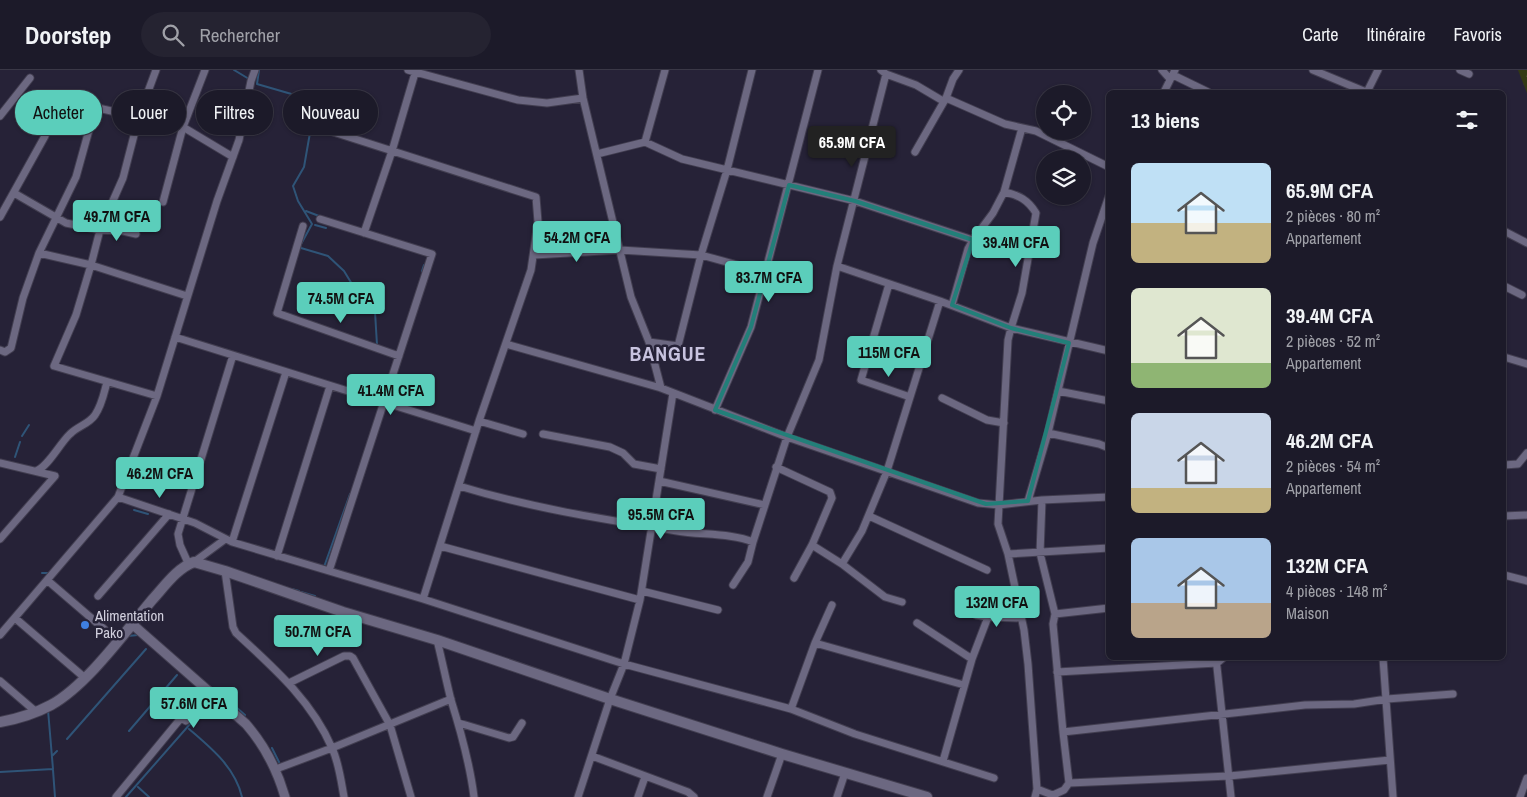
<!DOCTYPE html>
<html lang="fr">
<meta charset="utf-8">
<style>
body{margin:0;font-family:"Archivo Narrow",sans-serif;background:#252331;color:#f1f3f6;height:100vh;display:flex;flex-direction:column;font-size:19px;white-space:nowrap}
*{box-sizing:border-box;margin:0}
p{font-size:16px;color:#a0a1a8}
.icon{flex:none;width:28px;height:28px;fill:none;stroke:currentColor;stroke-width:2;stroke-linecap:round;stroke-linejoin:round}
.map{position:relative;flex:1;overflow:hidden}
.side{position:absolute;left:1106px;top:20px;width:400px;height:570px;display:flex;flex-direction:column;background:#1c1a29;border-radius:8px;box-shadow:0 1px 4px #0004,0 0 0 1px #3a3846}
.side>*{flex:none}
.top-card{position:absolute;left:15px;top:20px;width:475px;height:45px;display:flex;gap:10px}
.fabs{position:absolute;left:1036px;top:15px;display:grid;gap:10px}
.fabs a{display:grid;place-items:center;width:55px;height:55px;border-radius:50%;background:#1c1a29;box-shadow:0 1px 4px #0004,0 0 0 1px #3a3846;font-size:25px}
.price{position:absolute;translate:-50% -42px;padding:0 11px;border-radius:5px;background:#5bcebb;color:#111;font-size:16px;line-height:32px;filter:drop-shadow(0 1px 2px #0008)}
.price::after{content:'';position:absolute;left:50%;top:30px;width:15px;height:11px;margin-left:-8px;background:inherit;clip-path:polygon(0 0,100% 0,50% 100%)}
.price.current{background:#222;color:#fff}
ul{padding:0;list-style:none}
li{display:flex;align-items:center;gap:15px;height:125px;padding:0 25px}
li span{display:grid;place-items:center;flex:none;width:140px;height:100px;border-radius:8px;color:#555}
li>.icon{margin-inline-start:auto}
span .icon{width:60px;height:60px;fill:#fffc;stroke-width:1}
li b{font-size:21px}
h2{display:flex;justify-content:space-between;align-items:center;height:60px;padding:0 25px;font-size:21px}
.tag{padding:0 18px;border-radius:22px;background:#1c1a29;box-shadow:0 1px 4px #0004,0 0 0 1px #3a3846;font-size:18px;line-height:45px}
.tag.current{background:#5bcebb;color:#111}
header{display:flex;align-items:center;gap:30px;box-sizing:border-box;height:70px;padding:0 25px;background:#1c1a29;border-bottom:1px solid #3a3846}
header strong{font-size:24px}
nav{display:flex;gap:28px;margin-inline-start:auto;font-size:18px}
.search{width:350px;height:45px;background:#252331;display:flex;align-items:center;gap:12px;box-sizing:border-box;padding:0 18px;border-radius:28px;color:#a0a1a8;font-size:19px}
.map>svg:first-child{display:block}
</style>
<header>
<strong>Doorstep</strong>
<div class="search"><svg class="icon" aria-label="search" viewBox="0 0 24 24"><circle cx="10" cy="10" r="6"/><path d="M15 15l6 6"/></svg>Rechercher</div>
<nav><a>Carte</a><a>Itinéraire</a><a>Favoris</a></nav>
</header>
<div class="map">
<svg width="1527" height="727" viewBox="0 0 1527 727">
<defs>
<pattern id="wetland-marsh" width="20" height="14" patternUnits="userSpaceOnUse" patternTransform="scale(1.25)"><rect width="20" height="14" fill="#333914"/><path d="M1 5h8M5 5V1M11 12h8M15 12V8" fill="none" stroke="#505536"/></pattern>
</defs>
<rect width="100%" height="100%" fill="#262237"/>
<path fill="url(#wetland-marsh)" d="M1518 0H1527V23Z"/>
<g fill="none" stroke-linecap="round" stroke-linejoin="round">
<path stroke="#2f5477" stroke-width="2" d="M234 0 249 9
M259 0 257 14 319 32 311 53
M311 57 304 97 293 116 298 131 312 154 300 176 301 178 328 186 344 201 355 219 374 225 377 275
M306 141 319 146
M315 155 326 158
M422 201 424 195
M381 330 382 323
M22 366 29 355
M15 387 20 372
M134 440 148 444
M324 497 350 424
M42 503H49
M292 519 299 521
M301 522 315 526
M128 566 138 565
M228 630 245 645
M189 659C211 678 235 697 242 727
M129 661 177 605
M67 669 146 579
M272 678 279 692
M52 686 57 681
M53 700 55 727
M0 702 53 699 48 640
M138 717 149 727
M126 727 212 629"/>
<g stroke="#423e50" stroke-width="9">
<path id="minor" d="M156 0 139 46 123 108 100 160 91 195 187 226
M408 0 518 30 547 33 583 28
M579 0 583 28 631 227 649 272 661 318
M881 0 886 4 916 15 943 31
M1162 0 1170 9
M1313 0 1366 22
M1460 0 1469 4
M1173 5 1208 22
M1164 22 1175 0
M1367 22 1378 0
M946 28 1005 54 1036 61 1109 97
M0 46 30 8
M299 51 536 127 538 152 531 200 479 351 423 529
M645 72 665 0
M915 82 946 28 953 9 959 0
M597 84 645 72 682 89 855 131 973 170
M14 123 66 153 100 160 123 161 136 164
M163 132 183 57 205 0
M0 147 45 66
M320 149 432 184 329 501
M303 156 277 243 399 286
M1504 161 1527 173
M364 163 392 81 415 3
M39 183 91 195 76 245 54 296 157 326
M534 185 620 180 701 185 766 203
M837 196 940 231 1011 258 1022 223 1036 143C1028 130 1019 125 1004 122
M889 214 861 310 910 327
M1504 216 1522 225
M952 235 968 179 973 170 993 143 1004 122 1022 58
M175 267 476 361
M649 272 678 276 701 185 727 100 752 0
M506 274 661 318 787 367 978 433 999 435 1042 430 1109 427
M0 280 5 282 11 278 23 228 39 183 76 107 94 42 98 38 183 57 233 87
M1109 281 1011 258 1008 270 998 454 1008 484 1109 478
M1504 287 1527 294
M1058 321 1109 331
M942 328 987 350 1004 353
M715 340 751 257 818 0
M479 351 523 364
M1048 363 1099 374 1109 378
M543 364 610 377 623 383 634 394 661 399
M0 393 55 406 0 469
M1504 395 1518 394 1527 383
M776 397 830 422 832 428 812 475 794 508
M36 401C48 397 60 373 70 364 78 356 89 354 95 345 102 335 104 323 107 312
M659 411 765 435
M459 416C531 438 602 449 677 461 700 465 732 463 753 472L787 367 819 290 837 196 886 4
M118 427 195 453 232 472 423 529 624 594 791 639 855 664 994 708
M1042 430 1040 483 1055 544 1053 554 1063 662
M1028 431 1048 363 1093 173 1109 126
M869 446 987 500
M1504 446 1527 445
M232 472 286 302
M812 475 842 494 885 527 902 532
M440 476 640 530
M1008 484 1024 560 1028 594 1037 719 1035 727
M277 486 330 316
M194 492 224 470
M842 494 862 461 887 401 940 231
M189 495 180 475 178 464 233 285
M225 501 233 557 236 563C273 597 312 631 332 678 339 693 341 711 344 727
M1504 505 1527 511
M47 510 118 571
M733 515 748 492 753 472
M642 521 718 540
M98 526 169 444
M1055 544 1109 538
M976 545 988 547 1021 548
M15 548 85 608
M917 553 972 589
M0 565 118 427 157 326 217 131 239 70 251 11 255 0
M437 570C442 590 446 610 451 630 461 662 470 694 474 727
M815 573 964 615
M1216 588 1231 727
M1383 588 1393 727
M1057 602 1217 593 1223 588
M0 611 35 641
M289 613 344 586H350L353 588 390 655 411 727
M791 639 815 573 832 535
M459 653 509 668 513 667 522 653
M592 686 688 722 694 727
M943 691 972 589 988 547
M276 699 332 678 451 629
M1069 713 1229 706 1390 690
M1037 719 1055 726
M1053 725 1064 720 1069 713 1063 662 1305 635 1354 634 1387 629 1453 624
M116 727 181 648 186 651 190 648V645L182 639 184 636 189 638 207 620
M578 727 610 629 624 594 640 530 673 323
M638 727 645 707
M767 727 782 684
M837 727 845 703
M1520 727 1527 708"/>
</g>
<g stroke="#423e50" stroke-width="11">
<path id="tertiary" d="M132 554 246 654C265 676 277 699 285 727"/>
</g>
<g stroke="#423e50" stroke-width="12">
<path id="secondary" d="M0 652C17 649 36 643 51 635 87 615 125 562 152 530 164 517 177 498 194 492L225 501 343 542 437 570 610 629 782 684 927 727"/>
</g>
<use href="#minor" stroke="#6c6881" stroke-width="7"/>
<use href="#tertiary" stroke="#6c6881" stroke-width="9"/>
<use href="#secondary" stroke="#6c6881" stroke-width="10"/>
</g>
<path fill="none" stroke="#227f79" stroke-width="4" stroke-linejoin="round" d="M789 115 855 131 973 170 952 235 1011 258 1069 273 1028 431 986 434 715 340 751 257Z"/>
<circle fill="#3f7fe0" stroke="#262237" stroke-width="2" cx="85" cy="555" r="5"/>
<g text-anchor="middle" stroke-width="5" stroke-linejoin="round" paint-order="stroke">
<g font-size="15" fill="#d2d0de" stroke="#262237" text-anchor="start">
<text x="95" y="551">Alimentation<tspan x="95" dy="17">Pako</tspan></text>
</g>
<g font-size="20" font-weight="bold" letter-spacing="1" fill="#c8c3df" stroke="#262237">
<text x="668" y="291">BANGUE</text>
</g>
</g>
</svg>
<div class="fabs">
<a><svg class="icon" aria-label="locate" viewBox="0 0 24 24"><circle cx="12" cy="12" r="6"/><path d="M12 2v4M12 18v4M2 12h4M18 12h4"/></svg></a>
<a><svg class="icon" aria-label="layers" viewBox="0 0 24 24"><path d="M12 4l9 5-9 5-9-5zM3 14l9 5 9-5"/></svg></a>
</div>
<b class="price current" style="left:852px;top:98px">65.9M CFA</b>
<b class="price" style="left:117px;top:172px">49.7M CFA</b>
<b class="price" style="left:577px;top:193px">54.2M CFA</b>
<b class="price" style="left:1016px;top:198px">39.4M CFA</b>
<b class="price" style="left:769px;top:233px">83.7M CFA</b>
<b class="price" style="left:341px;top:254px">74.5M CFA</b>
<b class="price" style="left:889px;top:308px">115M CFA</b>
<b class="price" style="left:391px;top:346px">41.4M CFA</b>
<b class="price" style="left:160px;top:429px">46.2M CFA</b>
<b class="price" style="left:661px;top:470px">95.5M CFA</b>
<b class="price" style="left:997px;top:558px">132M CFA</b>
<b class="price" style="left:318px;top:587px">50.7M CFA</b>
<b class="price" style="left:194px;top:659px">57.6M CFA</b>
<div class="top-card">
<a class="tag current">Acheter</a>
<a class="tag">Louer</a>
<a class="tag">Filtres</a>
<a class="tag">Nouveau</a>
</div>
<section class="side">
<h2>13 biens<svg class="icon" aria-label="filters" viewBox="0 0 24 24"><path d="M4 7h16M4 17h16"/><circle cx="9" cy="7" r="2"/><circle cx="15" cy="17" r="2"/></svg></h2>
<ul>
<li><span style="background:linear-gradient(#bfe0f5 60%,#c2b280 0)"><svg class="icon" aria-label="home" viewBox="0 0 24 24"><path d="M3 11l9-7 9 7M6 9v11h12V9"/></svg></span><div><b>65.9M CFA</b><p>2 pièces · 80 m²</p><p>Appartement</p></div></li>
<li><span style="background:linear-gradient(#dfe7d0 75%,#8fb573 0)"><svg class="icon" aria-label="home" viewBox="0 0 24 24"><path d="M3 11l9-7 9 7M6 9v11h12V9"/></svg></span><div><b>39.4M CFA</b><p>2 pièces · 52 m²</p><p>Appartement</p></div></li>
<li><span style="background:linear-gradient(#c9d6e8 75%,#c2b280 0)"><svg class="icon" aria-label="home" viewBox="0 0 24 24"><path d="M3 11l9-7 9 7M6 9v11h12V9"/></svg></span><div><b>46.2M CFA</b><p>2 pièces · 54 m²</p><p>Appartement</p></div></li>
<li><span style="background:linear-gradient(#a9c7e8 65%,#b9a48a 0)"><svg class="icon" aria-label="home" viewBox="0 0 24 24"><path d="M3 11l9-7 9 7M6 9v11h12V9"/></svg></span><div><b>132M CFA</b><p>4 pièces · 148 m²</p><p>Maison</p></div></li>
</ul>
</section>
</div>
